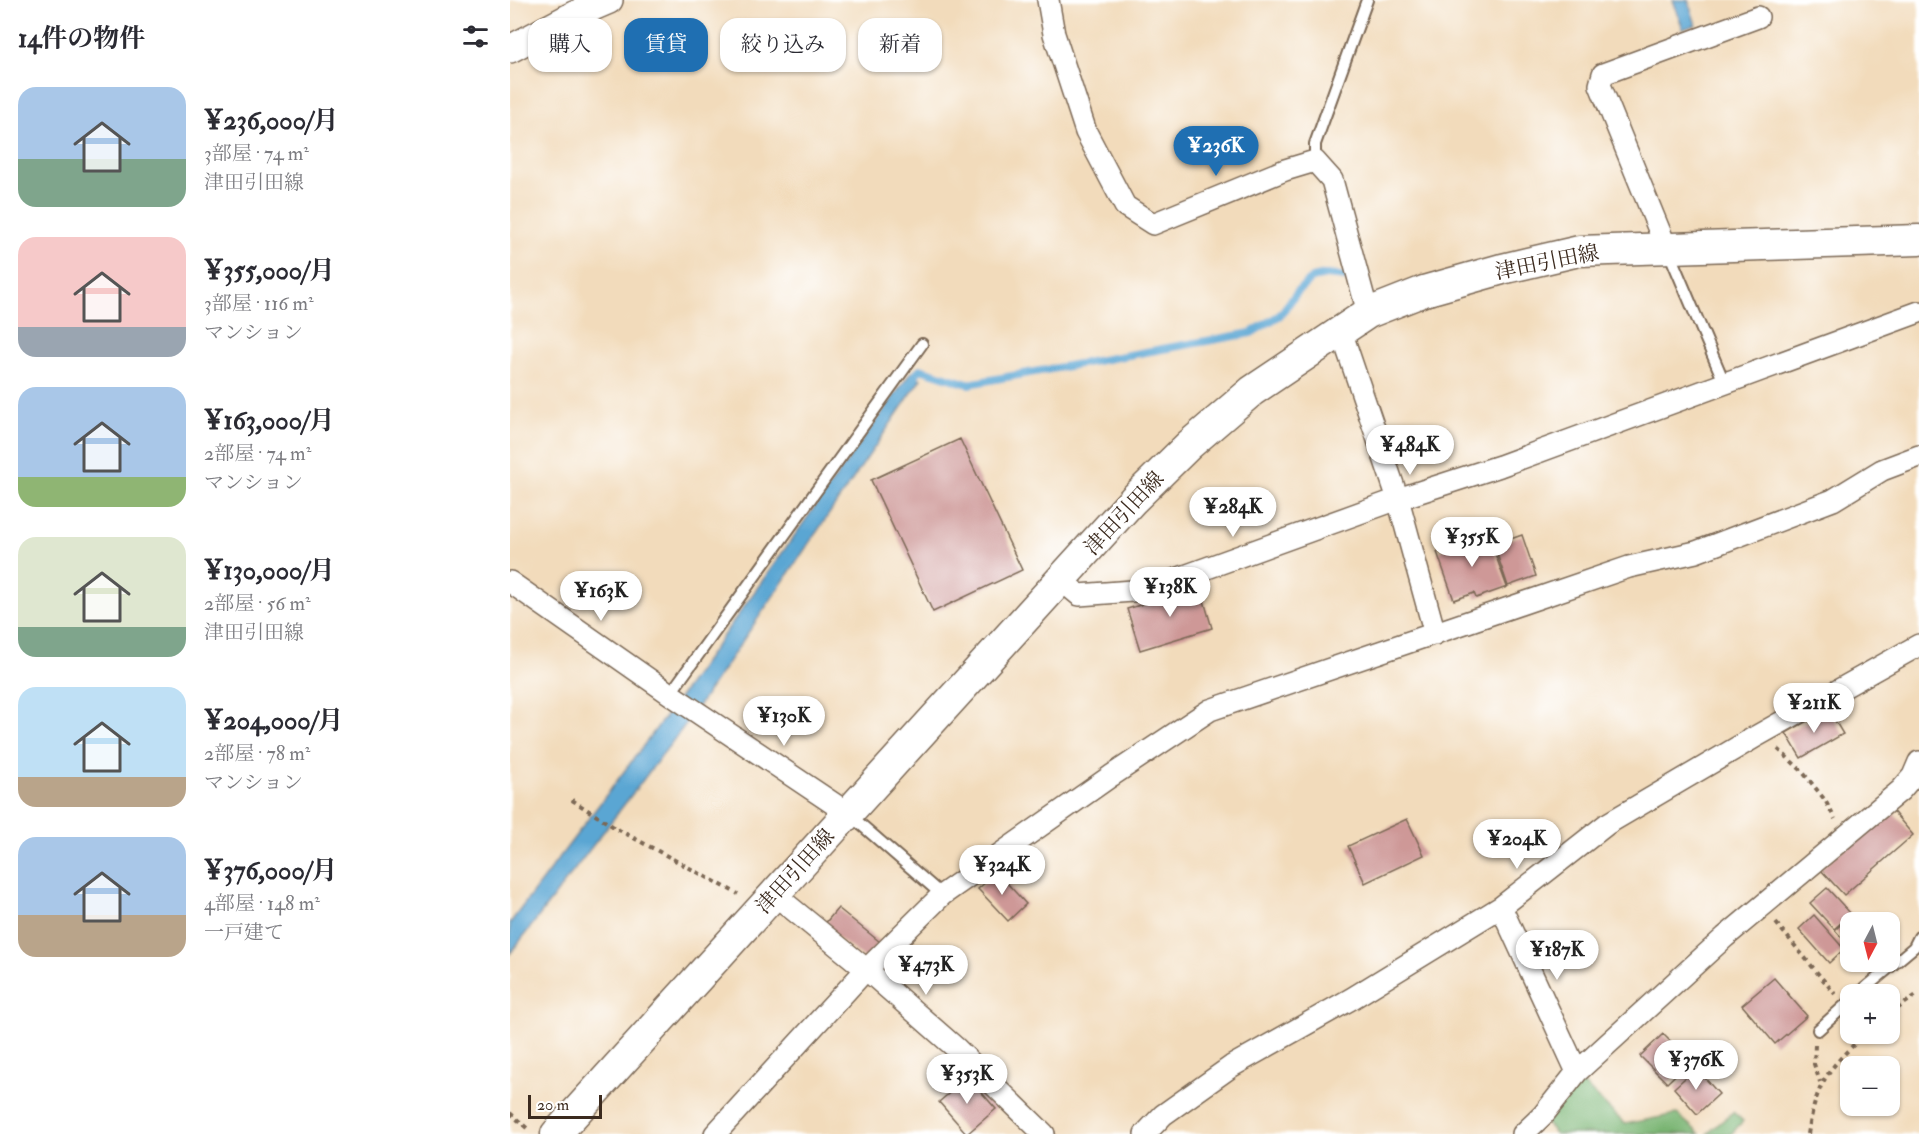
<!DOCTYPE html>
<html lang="ja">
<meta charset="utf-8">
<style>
body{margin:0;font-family:"IM FELL Double Pica","Noto Serif JP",serif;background:#f2f2f3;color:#2b2b33;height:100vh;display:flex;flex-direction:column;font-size:22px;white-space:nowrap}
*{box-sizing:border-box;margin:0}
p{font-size:20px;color:#7c7c81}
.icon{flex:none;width:33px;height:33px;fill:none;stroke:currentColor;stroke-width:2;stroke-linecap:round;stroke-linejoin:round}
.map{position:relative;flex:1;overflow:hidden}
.panel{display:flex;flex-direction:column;background:#fff;width:510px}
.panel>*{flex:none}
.banner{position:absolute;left:18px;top:18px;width:570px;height:54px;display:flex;gap:12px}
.needle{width:39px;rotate:187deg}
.controls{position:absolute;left:1330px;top:912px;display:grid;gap:12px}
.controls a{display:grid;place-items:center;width:60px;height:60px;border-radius:12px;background:#fff;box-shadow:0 2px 4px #0004;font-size:30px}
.scale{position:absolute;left:18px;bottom:15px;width:74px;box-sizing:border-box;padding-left:6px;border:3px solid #3b2a1e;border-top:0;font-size:16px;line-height:21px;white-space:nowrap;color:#3b2a1e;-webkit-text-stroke:4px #fff;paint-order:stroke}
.price{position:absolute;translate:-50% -51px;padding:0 14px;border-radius:21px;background:#fff;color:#222;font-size:20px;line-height:39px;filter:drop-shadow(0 2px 3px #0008)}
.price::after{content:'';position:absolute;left:50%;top:36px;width:18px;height:14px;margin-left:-9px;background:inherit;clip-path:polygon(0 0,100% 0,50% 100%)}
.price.active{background:#1f6fb2;color:#fff}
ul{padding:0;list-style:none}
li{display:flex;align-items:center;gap:18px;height:150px;padding:0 18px}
li span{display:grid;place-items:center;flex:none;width:168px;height:120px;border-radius:18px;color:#555}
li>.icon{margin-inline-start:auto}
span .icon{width:72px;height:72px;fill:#fffc;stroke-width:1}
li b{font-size:26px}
h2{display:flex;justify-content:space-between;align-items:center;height:72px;padding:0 18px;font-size:26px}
.tag{padding:0 21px;border-radius:18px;background:#fff;box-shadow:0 2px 4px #0004;font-size:21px;line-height:54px}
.tag.active{background:#1f6fb2;color:#fff}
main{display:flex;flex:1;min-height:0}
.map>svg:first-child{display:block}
</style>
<main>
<section class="panel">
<h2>14件の物件<svg class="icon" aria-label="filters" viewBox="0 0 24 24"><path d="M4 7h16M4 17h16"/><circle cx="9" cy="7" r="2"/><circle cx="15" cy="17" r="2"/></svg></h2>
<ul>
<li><span style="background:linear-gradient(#a9c7e8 60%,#7fa58c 0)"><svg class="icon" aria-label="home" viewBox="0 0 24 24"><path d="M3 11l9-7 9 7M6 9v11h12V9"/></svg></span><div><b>¥236,000/月</b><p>3部屋 · 74 m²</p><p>津田引田線</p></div></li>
<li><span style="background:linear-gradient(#f6c9c9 75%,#9aa5b1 0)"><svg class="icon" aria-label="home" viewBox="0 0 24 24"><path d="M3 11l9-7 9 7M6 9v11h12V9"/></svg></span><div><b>¥355,000/月</b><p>3部屋 · 116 m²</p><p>マンション</p></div></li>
<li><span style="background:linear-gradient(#a9c7e8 75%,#8fb573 0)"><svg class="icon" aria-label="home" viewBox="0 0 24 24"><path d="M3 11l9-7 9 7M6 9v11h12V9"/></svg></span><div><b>¥163,000/月</b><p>2部屋 · 74 m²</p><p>マンション</p></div></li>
<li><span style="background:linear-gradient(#dfe7d0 75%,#7fa58c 0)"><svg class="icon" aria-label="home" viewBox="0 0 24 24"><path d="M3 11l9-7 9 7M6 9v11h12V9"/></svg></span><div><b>¥130,000/月</b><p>2部屋 · 56 m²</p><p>津田引田線</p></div></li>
<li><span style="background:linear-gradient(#bfe0f5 75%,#b9a48a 0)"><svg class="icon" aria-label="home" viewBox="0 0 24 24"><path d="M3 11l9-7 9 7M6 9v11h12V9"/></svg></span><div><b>¥204,000/月</b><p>2部屋 · 78 m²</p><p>マンション</p></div></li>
<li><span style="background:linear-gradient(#a9c7e8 65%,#b9a48a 0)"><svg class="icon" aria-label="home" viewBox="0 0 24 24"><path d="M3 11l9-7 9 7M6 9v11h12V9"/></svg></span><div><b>¥376,000/月</b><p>4部屋 · 148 m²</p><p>一戸建て</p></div></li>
</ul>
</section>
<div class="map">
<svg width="1409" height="1134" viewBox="0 0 1409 1134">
<rect width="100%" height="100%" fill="#fff"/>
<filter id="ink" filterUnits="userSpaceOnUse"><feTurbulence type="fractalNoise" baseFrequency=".0167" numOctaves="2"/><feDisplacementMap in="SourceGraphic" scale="12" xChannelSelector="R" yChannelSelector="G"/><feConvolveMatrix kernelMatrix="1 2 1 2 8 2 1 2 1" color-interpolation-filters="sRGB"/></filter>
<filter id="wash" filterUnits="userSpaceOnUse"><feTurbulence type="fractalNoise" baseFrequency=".008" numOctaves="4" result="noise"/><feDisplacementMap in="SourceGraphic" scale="24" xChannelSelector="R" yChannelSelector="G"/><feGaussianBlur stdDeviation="1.35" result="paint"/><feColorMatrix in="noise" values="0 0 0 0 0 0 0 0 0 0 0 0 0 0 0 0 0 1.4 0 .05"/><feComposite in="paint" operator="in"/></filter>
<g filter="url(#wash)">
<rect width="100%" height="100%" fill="#f2dbbb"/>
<path fill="#7ab573" stroke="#5a7048" stroke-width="1.5" d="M1070 1081 1115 1124 1167 1114 1190 1134H1046L1035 1123Z
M1223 1112 1233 1121 1221 1134H1197Z"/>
<path fill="#5aa6d3" stroke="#4a6878" stroke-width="1.5" d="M1163 0H1178L1186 25 1173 29Z
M401 372 411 379 178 721 0 954V923L158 713Z"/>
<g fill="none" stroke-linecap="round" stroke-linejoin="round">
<path stroke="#5aa6d3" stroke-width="8" d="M400 382 410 369 458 384 741 333 770 315 788 291 802 278 816 275 836 277"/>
</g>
<g id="blocks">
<path fill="#ce9897" d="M450 439 512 570 423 612 361 480Z
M978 534 997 587 966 598 964 593 944 600 927 552Z
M1012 535 1026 576 998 586 984 545Z
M690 587 702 628 630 650 617 609Z
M1318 709 1333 734 1291 758 1276 733Z
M1380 808 1403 835 1334 895 1310 869Z
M897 819 914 855 855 883 838 846Z
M487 872 516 904 498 921 468 889Z
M1317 888 1341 914 1324 929 1300 903Z
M328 908 370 942 356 960 313 926Z
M1304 915 1334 949 1319 963 1289 929Z
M1339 917 1343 922H1341V942L1338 945 1325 930Z
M1264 978 1297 1016 1265 1044 1232 1005Z
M1153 1034 1180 1061 1157 1083 1130 1056Z
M1186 1068 1209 1094 1187 1114 1164 1088Z
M458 1077 486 1109 457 1134 429 1102Z"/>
</g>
</g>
<g filter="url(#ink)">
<use href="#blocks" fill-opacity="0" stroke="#7b6855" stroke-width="1.5"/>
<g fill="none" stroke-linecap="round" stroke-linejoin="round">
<g stroke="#7b6855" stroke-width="14">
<path id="service" d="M805 161V144L857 0
M1158 250 1214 382
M160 694 412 344
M340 815 432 895
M1348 994 1404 947 1409 937
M1308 1030 1341 1000"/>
</g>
<g stroke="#7b6855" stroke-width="24">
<path id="minor" d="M538 0 544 34 576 132 615 206 643 224 775 170 805 161 822 180 858 313
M1156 247 1090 85 1093 74 1248 17
M831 331 888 499 925 634
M552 581 569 595 636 590 888 499 990 466 1409 312
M0 582 160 694 336 812
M264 894 357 970 447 1049 534 1134
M991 907 1067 1072
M205 1134 350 976 432 895 601 776 700 710 1119 567 1186 552 1323 500 1372 470 1409 456
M635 1134 653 1115 722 1066 841 999 991 907 1097 824 1245 737 1409 645
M1013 1134 1033 1115 1067 1072 1215 937 1391 790 1403 776 1409 762"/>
</g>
<g stroke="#7b6855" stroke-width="30">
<path id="tertiary" d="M0 49 64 15 99 0"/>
</g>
<g stroke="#7b6855" stroke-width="33">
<path id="secondary" d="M46 1134 623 500 679 445 742 391 858 313 914 291 992 269 1069 251 1409 240"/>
</g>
<path stroke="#7b6855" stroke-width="4" stroke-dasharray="4.5 4.5" stroke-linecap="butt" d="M1268 749 1291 770 1315 800 1325 819
M62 800 107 829 228 894
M1266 923 1325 994
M1380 1014 1409 993
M1305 1045 1304 1064 1310 1082
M0 1113 19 1130
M1298 1134C1307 1081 1317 1070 1355 1034"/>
<use href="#service" stroke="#fff" stroke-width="10"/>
<use href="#minor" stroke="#fff" stroke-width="21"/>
<use href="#tertiary" stroke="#fff" stroke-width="27"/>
<use href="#secondary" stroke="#fff" stroke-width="30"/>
</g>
</g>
<g text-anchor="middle" stroke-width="6" stroke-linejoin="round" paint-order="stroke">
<g font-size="21" fill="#3b2a1e" stroke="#fff">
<text transform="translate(1037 262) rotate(-11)" y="7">津田引田線</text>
<text transform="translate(614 513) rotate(-47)" y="7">津田引田線</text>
<text transform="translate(285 871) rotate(-48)" y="7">津田引田線</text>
</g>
</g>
</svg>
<div class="controls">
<a><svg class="needle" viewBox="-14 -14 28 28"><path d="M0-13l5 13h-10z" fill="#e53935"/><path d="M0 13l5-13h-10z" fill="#7c7c81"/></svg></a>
<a>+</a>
<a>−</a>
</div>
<div class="scale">20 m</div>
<b class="price active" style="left:706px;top:177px">¥236K</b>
<b class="price" style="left:900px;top:476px">¥484K</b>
<b class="price" style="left:723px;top:538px">¥284K</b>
<b class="price" style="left:962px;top:568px">¥355K</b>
<b class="price" style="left:660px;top:618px">¥138K</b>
<b class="price" style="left:91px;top:622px">¥163K</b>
<b class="price" style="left:1304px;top:734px">¥211K</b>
<b class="price" style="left:274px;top:747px">¥130K</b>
<b class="price" style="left:1007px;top:870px">¥204K</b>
<b class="price" style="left:492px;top:896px">¥324K</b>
<b class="price" style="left:1047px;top:981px">¥187K</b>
<b class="price" style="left:416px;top:996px">¥473K</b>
<b class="price" style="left:1186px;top:1091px">¥376K</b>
<b class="price" style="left:457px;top:1105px">¥353K</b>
<div class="banner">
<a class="tag">購入</a>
<a class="tag active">賃貸</a>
<a class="tag">絞り込み</a>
<a class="tag">新着</a>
</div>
</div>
</main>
